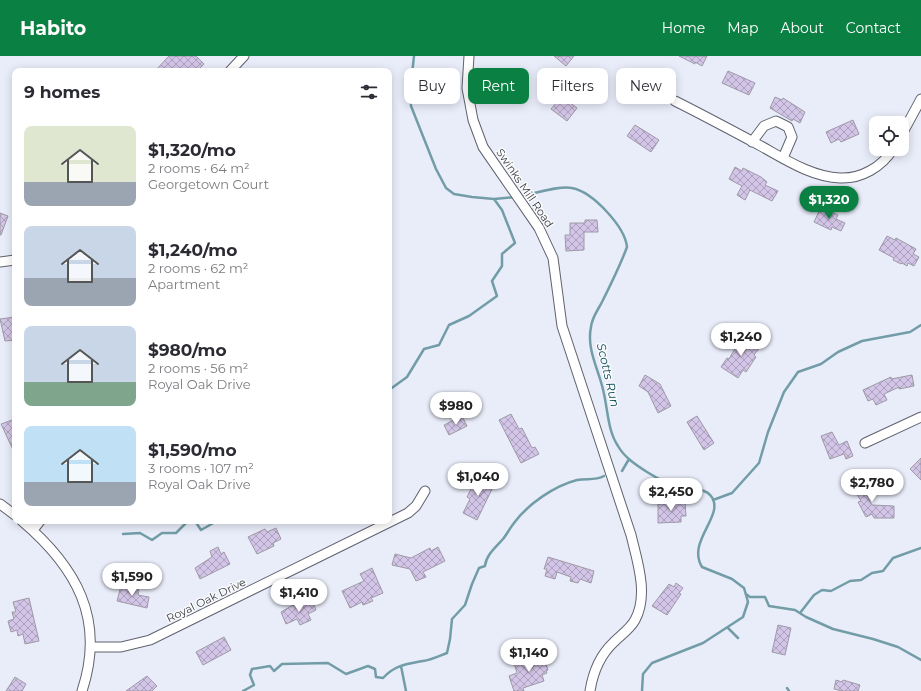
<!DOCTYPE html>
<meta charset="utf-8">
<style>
body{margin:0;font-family:Montserrat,sans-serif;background:#f7f7f7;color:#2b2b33;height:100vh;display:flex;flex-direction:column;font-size:15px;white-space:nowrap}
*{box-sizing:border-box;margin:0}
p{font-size:13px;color:#7c7c81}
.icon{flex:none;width:22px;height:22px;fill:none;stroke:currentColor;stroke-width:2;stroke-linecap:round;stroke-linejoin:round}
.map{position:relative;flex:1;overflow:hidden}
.sheet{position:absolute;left:12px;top:12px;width:380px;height:456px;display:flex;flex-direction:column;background:#fff;border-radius:8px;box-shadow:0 2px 10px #0003}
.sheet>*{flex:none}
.top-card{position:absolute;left:404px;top:12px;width:380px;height:36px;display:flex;gap:8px}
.tools{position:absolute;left:869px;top:60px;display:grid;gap:8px}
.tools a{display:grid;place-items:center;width:40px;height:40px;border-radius:8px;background:#fff;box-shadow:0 2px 10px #0003;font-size:20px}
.price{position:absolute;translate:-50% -34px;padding:0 9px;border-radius:14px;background:#fff;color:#222;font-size:13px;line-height:26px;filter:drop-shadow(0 1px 2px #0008)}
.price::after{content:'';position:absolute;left:50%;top:24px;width:12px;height:9px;margin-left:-6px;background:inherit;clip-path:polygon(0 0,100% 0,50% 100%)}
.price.selected{background:#0b8043;color:#fff}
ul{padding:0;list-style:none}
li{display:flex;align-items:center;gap:12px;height:100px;padding:0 12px}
li span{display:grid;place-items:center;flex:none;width:112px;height:80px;border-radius:8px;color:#555}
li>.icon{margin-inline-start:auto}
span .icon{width:48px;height:48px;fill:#fffc;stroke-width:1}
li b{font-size:17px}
h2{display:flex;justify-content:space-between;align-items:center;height:48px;padding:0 12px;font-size:17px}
.pill{padding:0 14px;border-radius:8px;background:#fff;box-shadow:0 2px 10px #0003;font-size:14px;line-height:36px}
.pill.selected{background:#0b8043;color:#fff}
header{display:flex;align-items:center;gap:24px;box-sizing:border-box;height:56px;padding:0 20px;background:#0b8043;color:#fff}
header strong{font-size:19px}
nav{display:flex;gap:22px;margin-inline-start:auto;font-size:14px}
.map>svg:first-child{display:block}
</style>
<header>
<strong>Habito</strong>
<nav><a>Home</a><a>Map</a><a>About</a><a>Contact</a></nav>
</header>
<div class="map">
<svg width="921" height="635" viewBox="0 0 921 635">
<defs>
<pattern id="building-cross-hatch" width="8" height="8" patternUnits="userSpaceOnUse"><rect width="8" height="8" fill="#d3c5e7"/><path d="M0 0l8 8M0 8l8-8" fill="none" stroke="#aca1bd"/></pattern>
</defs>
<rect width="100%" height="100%" fill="#e9edfa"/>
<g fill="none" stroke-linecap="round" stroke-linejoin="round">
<path stroke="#729da7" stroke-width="2.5" d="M414 0 410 36 411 50 436 113 446 132 454 138 472 141 494 143 515 141
M520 140C535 138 559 129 572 132 593 136 625 171 627 191 620 210 611 228 602 246 598 254 592 261 591 271 586 294 600 316 604 338 608 356 608 375 618 390 624 401 636 409 647 416 658 423 673 431 686 433 695 434 705 432 711 440 726 459 686 485 702 511L732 523 744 532 748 546 743 561 703 587 652 607 643 618 642 635
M389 334 407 321 424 293 439 289 449 269 469 260 497 240 492 225 502 210V198L515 187 502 154 494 143
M622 415 629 403
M713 444 732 437 759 407 768 376 784 336 798 316 821 308 838 296 862 285 910 276 921 269
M195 465 201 474 217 465
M123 478 140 477 152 484 162 477H176L188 465
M746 538 750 541H765L769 550 795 554 806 561 833 573 873 583 898 591 921 604
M800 557 814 539 822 534 831 535 850 525 861 524 872 517 883 515 893 502 921 492
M728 572 738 582
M401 610 406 635
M787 632 789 635
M243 635 254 629 250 619 252 613 270 610 274 615 282 608 328 607 346 618 368 610 375 613 376 621 383 622C395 609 407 608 423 605 431 604 439 600 447 597L450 583 452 563 465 549 472 528 479 512 485 510C486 499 496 491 503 483 507 478 510 472 514 467 528 448 554 430 577 424 587 422 595 425 604 420"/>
</g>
<path fill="url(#building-cross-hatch)" stroke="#9e99a5" d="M169 0H196L204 8 197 15H155Z
M554 0H574L566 10Z
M679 0H707L702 10 695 6V8Z
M728 15 755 27 749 39 722 27Z
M549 30H559L558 38 577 52 567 65 551 53 556 47 548 46Z
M775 41 782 44 783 42 805 56 800 67 793 63 792 65 770 52Z
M853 64 859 78 841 86 839 83 831 87 826 76Z
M635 69 659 84 651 96 627 80Z
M735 111 742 115 743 112 761 121 767 126 765 129 778 135 772 145 750 134 745 144 737 139 742 130 729 123Z
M821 151 838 159 836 163 845 167 841 175 832 171 831 174 814 166Z
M0 157 8 160 1 179H0Z
M585 164H597L598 176H584V194L566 195 565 179H570V167H585Z
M887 180 895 184 896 182 916 193 913 198 919 201 914 210 908 207 907 210 902 207 901 208 893 204 894 202 879 194Z
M15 261V284L5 285 0 263Z
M743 279 760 291 754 299 756 301 746 316 743 314 738 322 721 311 727 302 729 303Z
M645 319 660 328 671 350 658 357 648 336 639 330Z
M912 319 914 330 899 333V331L884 338 887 344 876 349 873 343 868 345 863 334 891 321V323Z
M511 358 519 373 522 372 532 392 535 391 539 398 521 407 499 364Z
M462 360 467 370 449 379 444 369Z
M697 360 714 387 704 394 687 366Z
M15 363V398L1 368Z
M832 376 839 389 847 385 853 400 846 403 844 398 830 403 821 380Z
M921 402V424L910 413Z
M478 419 495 427 477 464 463 457 470 443 467 441Z
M858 423 868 425 866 438 872 449 894 450V462H874L872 458 866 461 858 446 861 445 855 435Z
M685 446 686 460H681V466L658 467V448Z
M276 472 281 483 273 487 274 490 257 498 248 481 265 473 267 476Z
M218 491 221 498 224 496 230 508 200 523 195 512 212 501 210 495Z
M438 491 445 505 423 516 426 521 416 525 410 513 392 509 395 498 411 502 430 492 431 495Z
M548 501 594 515 591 527 580 523 578 527 570 525 571 521 557 516 555 523 545 520 547 513H544Z
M372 512 383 537 371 542 373 545 363 549 362 546 350 552 342 535 364 525 360 518Z
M676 527 683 532 679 537 681 538 667 559 652 550 669 528 674 531Z
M121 530 139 534 138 539 149 541 147 552 117 545Z
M29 542 39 585 25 588 23 578 18 580 17 574 11 576 8 565 14 563 12 556H16L13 546Z
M312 544 316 554 308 558 311 564 300 569 297 563 286 568 281 556 298 546 300 549Z
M778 569 791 572 785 599 772 596Z
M224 581 231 594 203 609 196 596Z
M543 598 548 614 546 615 547 617 542 619 544 625 523 632 524 635H514L509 620 517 617 514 607 520 605 521 607Z
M147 620 157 630 152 635H126Z
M15 621 26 628 22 635H6Z
M836 624 842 626 843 624 860 629 858 635H842L834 633Z"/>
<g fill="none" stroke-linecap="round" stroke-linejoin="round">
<g stroke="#60626d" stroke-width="11">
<path id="minor" d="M469 0 467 32 473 64 483 91 539 172 553 202 562 270 631 479C637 504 649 539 635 564 630 573 621 579 614 586 600 599 593 616 590 635
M230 15 244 0
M675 45C703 59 731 74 759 89 783 102 811 121 840 122 861 123 882 111 893 93
M902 78 921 43
M752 86 764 70 776 65 788 71 792 81 783 102
M0 206 15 204
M865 387 921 361
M0 448 15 459
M22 465C76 511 106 563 82 635
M33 474 40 465
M91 591H121L150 584 408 457 416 450 425 435"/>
</g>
<use href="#minor" stroke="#fff" stroke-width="9"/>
</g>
<g text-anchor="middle" stroke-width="3" stroke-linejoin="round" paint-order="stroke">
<g font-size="11" fill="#393b40" stroke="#fafbfd">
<text transform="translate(525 132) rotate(56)" y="4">Swinks Mill Road</text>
<text transform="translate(206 544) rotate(-26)" y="4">Royal Oak Drive</text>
</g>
<g font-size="12" font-style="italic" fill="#094b57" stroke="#fafbfd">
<text transform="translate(608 319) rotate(77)" y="4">Scotts Run</text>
</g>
</g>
</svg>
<div class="tools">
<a><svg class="icon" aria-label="locate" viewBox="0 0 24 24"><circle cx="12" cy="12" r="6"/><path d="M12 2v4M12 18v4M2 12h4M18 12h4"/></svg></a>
</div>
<b class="price selected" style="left:829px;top:164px">$1,320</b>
<b class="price" style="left:741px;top:301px">$1,240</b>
<b class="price" style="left:456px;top:370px">$980</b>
<b class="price" style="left:478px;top:441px">$1,040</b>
<b class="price" style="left:872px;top:447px">$2,780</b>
<b class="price" style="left:671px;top:456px">$2,450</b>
<b class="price" style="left:132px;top:541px">$1,590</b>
<b class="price" style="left:299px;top:557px">$1,410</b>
<b class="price" style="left:529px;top:617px">$1,140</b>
<div class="top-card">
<a class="pill">Buy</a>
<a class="pill selected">Rent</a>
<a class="pill">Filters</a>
<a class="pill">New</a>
</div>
<section class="sheet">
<h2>9 homes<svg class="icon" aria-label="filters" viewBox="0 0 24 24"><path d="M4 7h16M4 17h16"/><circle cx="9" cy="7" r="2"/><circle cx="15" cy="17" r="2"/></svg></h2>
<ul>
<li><span style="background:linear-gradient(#dfe7d0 70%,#9aa5b1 0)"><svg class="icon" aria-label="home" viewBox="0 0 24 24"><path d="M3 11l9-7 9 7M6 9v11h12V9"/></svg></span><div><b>$1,320/mo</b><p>2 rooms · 64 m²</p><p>Georgetown Court</p></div></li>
<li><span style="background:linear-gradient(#c9d6e8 65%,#9aa5b1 0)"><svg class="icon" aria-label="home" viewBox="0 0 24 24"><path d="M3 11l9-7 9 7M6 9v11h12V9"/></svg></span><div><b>$1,240/mo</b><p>2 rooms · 62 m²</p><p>Apartment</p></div></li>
<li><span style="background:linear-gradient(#c9d6e8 70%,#7fa58c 0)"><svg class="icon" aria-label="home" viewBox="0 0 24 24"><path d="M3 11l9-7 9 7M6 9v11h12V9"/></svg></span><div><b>$980/mo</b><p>2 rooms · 56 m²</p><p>Royal Oak Drive</p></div></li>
<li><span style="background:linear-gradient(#bfe0f5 70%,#9aa5b1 0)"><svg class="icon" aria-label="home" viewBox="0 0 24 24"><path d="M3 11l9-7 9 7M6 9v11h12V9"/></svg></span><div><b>$1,590/mo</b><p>3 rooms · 107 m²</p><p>Royal Oak Drive</p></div></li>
</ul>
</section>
</div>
